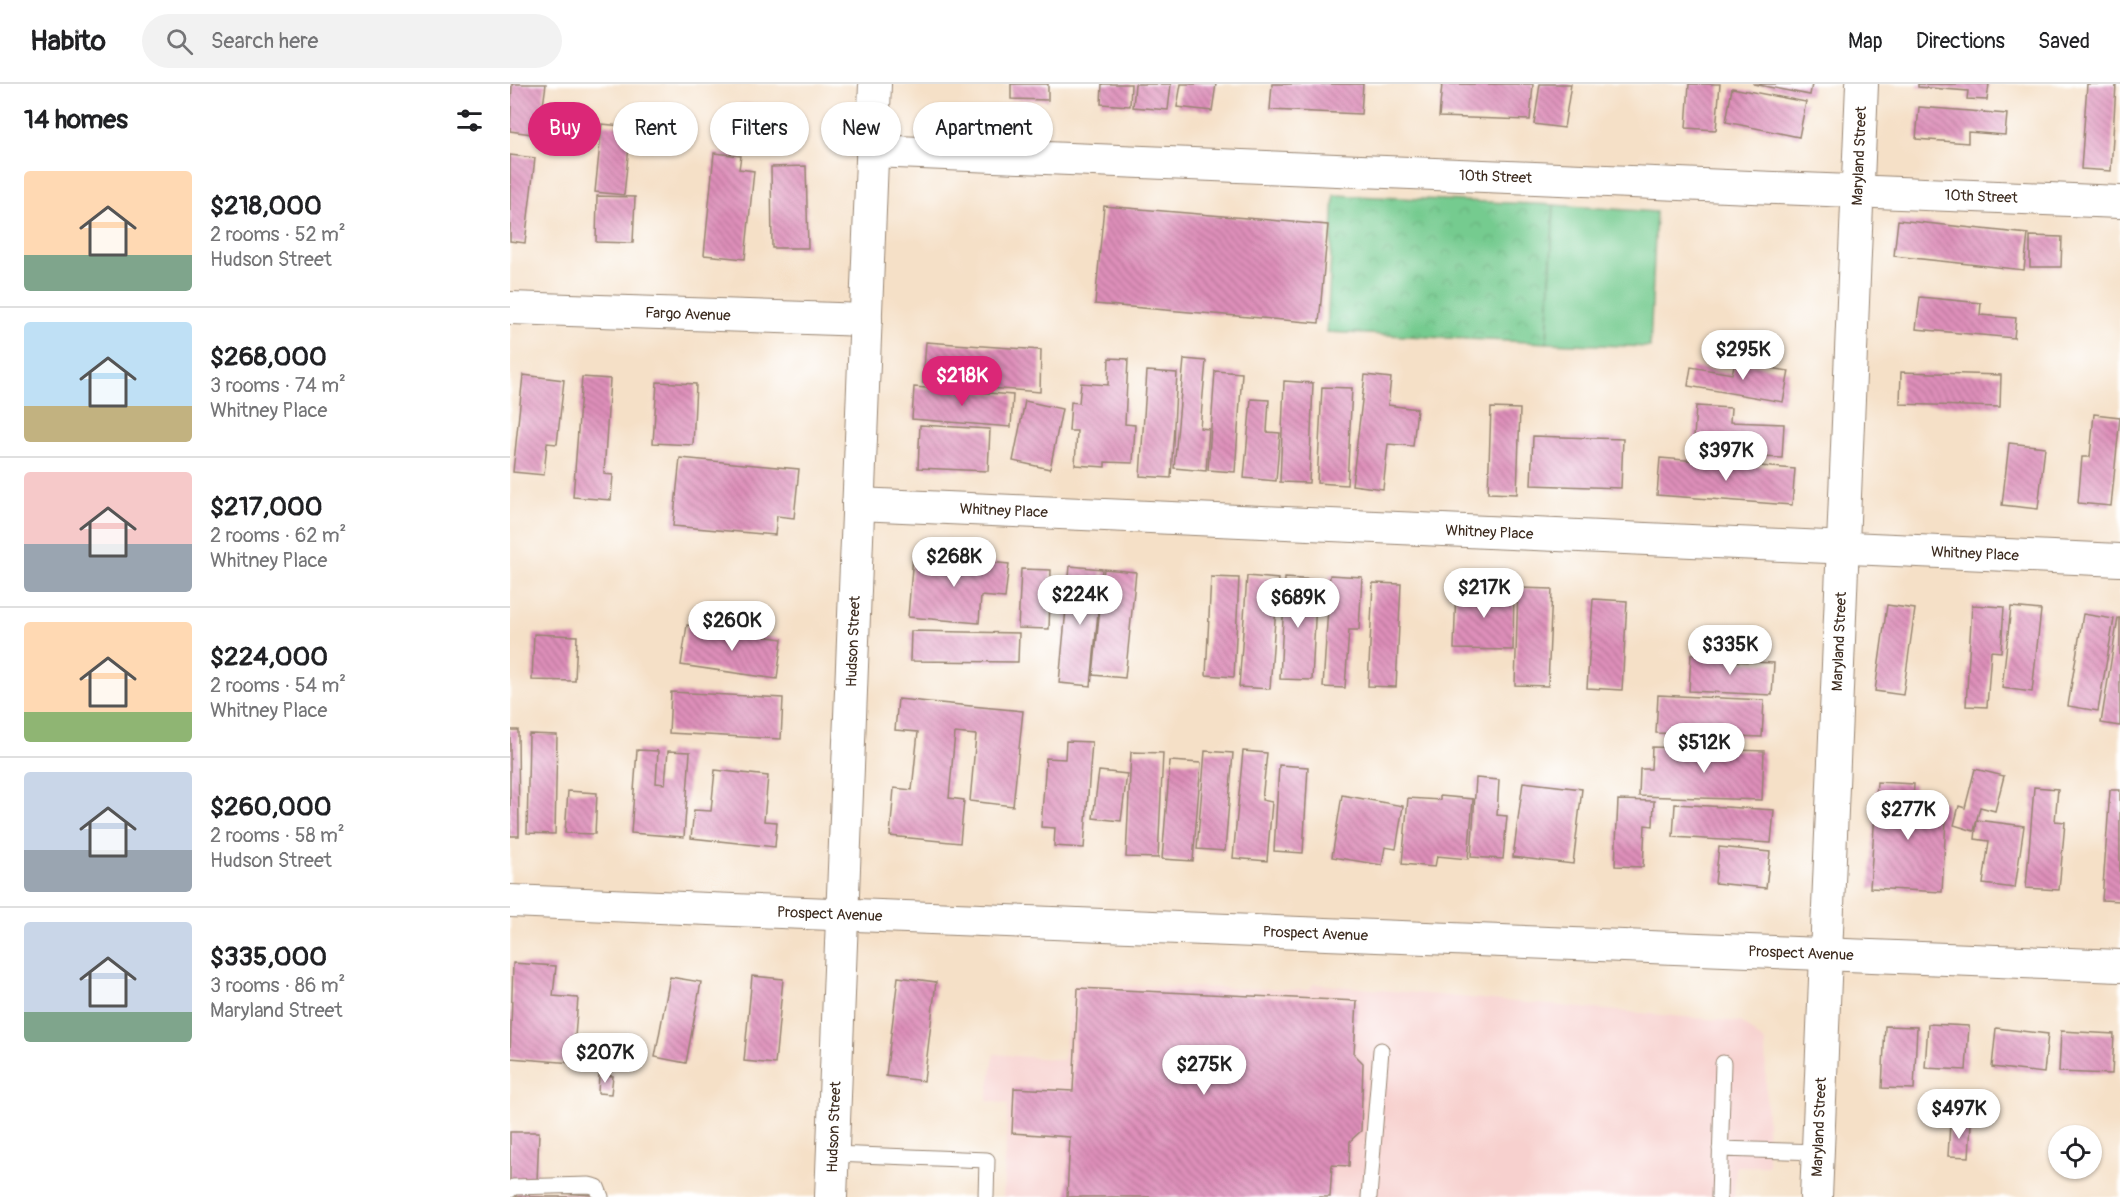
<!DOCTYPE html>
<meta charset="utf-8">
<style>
body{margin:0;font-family:Pangolin,sans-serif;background:#f2f2f2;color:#202124;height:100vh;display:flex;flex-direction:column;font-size:22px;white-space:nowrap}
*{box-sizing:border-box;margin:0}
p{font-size:20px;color:#757577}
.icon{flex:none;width:33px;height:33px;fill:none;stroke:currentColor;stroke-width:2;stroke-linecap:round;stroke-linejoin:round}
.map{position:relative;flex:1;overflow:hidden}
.details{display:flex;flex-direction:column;background:#fff;width:510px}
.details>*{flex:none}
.guide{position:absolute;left:18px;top:18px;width:570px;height:54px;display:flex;gap:12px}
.fabs{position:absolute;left:1538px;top:1041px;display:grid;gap:12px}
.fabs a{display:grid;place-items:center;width:54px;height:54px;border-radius:50%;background:#fff;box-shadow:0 2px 4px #0004;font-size:30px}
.price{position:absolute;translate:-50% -51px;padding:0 14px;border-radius:21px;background:#fff;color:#222;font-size:20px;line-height:39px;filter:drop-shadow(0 2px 3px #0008)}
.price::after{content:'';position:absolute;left:50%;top:36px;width:18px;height:14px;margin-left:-9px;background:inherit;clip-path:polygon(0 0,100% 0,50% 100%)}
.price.active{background:#db2777;color:#fff}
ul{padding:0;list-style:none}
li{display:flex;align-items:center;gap:18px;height:150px;padding:0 24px}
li+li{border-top:2px solid #e0e0e0}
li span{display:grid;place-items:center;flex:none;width:168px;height:120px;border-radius:6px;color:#555}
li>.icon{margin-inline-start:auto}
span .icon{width:72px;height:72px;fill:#fffc;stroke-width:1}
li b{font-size:26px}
h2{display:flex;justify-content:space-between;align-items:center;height:72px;padding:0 24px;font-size:26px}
.chip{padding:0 21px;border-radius:27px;background:#fff;box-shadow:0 2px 4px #0004;font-size:21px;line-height:54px}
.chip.active{background:#db2777;color:#fff}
header{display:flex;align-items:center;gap:36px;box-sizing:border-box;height:84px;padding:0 30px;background:#fff;border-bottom:2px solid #e0e0e0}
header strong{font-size:28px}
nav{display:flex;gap:33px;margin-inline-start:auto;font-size:21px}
.search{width:420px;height:54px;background:#f2f2f2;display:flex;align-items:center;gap:15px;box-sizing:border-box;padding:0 21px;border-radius:33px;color:#757577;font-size:22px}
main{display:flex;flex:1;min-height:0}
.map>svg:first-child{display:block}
</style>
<header>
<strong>Habito</strong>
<div class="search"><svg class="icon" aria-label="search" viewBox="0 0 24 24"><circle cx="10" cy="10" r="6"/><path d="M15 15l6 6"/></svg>Search here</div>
<nav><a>Map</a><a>Directions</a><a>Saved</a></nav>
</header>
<main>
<section class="details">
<h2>14 homes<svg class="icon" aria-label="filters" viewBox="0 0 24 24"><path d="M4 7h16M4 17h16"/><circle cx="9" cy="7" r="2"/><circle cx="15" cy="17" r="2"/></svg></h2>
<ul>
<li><span style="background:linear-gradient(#ffd9b3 70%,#7fa58c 0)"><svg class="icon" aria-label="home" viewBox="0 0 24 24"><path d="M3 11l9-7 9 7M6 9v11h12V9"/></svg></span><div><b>$218,000</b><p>2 rooms · 52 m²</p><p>Hudson Street</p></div></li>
<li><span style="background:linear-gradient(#bfe0f5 70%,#c2b280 0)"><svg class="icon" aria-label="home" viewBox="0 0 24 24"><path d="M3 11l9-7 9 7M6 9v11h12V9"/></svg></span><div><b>$268,000</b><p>3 rooms · 74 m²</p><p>Whitney Place</p></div></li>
<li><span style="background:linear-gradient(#f6c9c9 60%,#9aa5b1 0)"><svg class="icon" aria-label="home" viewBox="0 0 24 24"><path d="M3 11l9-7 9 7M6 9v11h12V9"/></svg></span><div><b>$217,000</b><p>2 rooms · 62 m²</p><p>Whitney Place</p></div></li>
<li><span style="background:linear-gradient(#ffd9b3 75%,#8fb573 0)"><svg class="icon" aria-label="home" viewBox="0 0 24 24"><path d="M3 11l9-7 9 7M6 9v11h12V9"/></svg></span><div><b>$224,000</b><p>2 rooms · 54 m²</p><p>Whitney Place</p></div></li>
<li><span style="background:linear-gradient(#c9d6e8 65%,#9aa5b1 0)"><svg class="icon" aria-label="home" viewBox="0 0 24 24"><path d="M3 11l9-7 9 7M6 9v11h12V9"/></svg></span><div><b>$260,000</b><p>2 rooms · 58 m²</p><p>Hudson Street</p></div></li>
<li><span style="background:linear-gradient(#c9d6e8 75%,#7fa58c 0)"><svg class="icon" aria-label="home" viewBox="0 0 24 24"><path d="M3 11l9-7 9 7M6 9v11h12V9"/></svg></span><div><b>$335,000</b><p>3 rooms · 86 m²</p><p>Maryland Street</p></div></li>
</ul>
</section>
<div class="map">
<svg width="1610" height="1113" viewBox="0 0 1610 1113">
<defs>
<pattern id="park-crowns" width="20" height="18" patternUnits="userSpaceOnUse" patternTransform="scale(1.5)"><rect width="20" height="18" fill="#75cb8f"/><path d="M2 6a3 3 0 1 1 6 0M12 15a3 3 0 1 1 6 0" fill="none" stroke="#66ae7b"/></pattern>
<pattern id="building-back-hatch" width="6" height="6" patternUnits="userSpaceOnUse" patternTransform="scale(1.5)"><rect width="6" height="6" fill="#de8fba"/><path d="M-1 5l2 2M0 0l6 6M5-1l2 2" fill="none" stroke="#b57597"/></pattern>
</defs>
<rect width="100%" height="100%" fill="#fff"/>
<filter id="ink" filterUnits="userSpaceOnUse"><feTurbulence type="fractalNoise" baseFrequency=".0167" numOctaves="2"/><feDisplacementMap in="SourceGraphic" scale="12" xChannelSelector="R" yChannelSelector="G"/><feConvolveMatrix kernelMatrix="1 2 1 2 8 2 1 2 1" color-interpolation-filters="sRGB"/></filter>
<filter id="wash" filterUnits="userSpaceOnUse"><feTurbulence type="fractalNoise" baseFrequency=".008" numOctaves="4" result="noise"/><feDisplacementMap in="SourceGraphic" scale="24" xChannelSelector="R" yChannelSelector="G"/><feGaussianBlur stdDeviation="1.35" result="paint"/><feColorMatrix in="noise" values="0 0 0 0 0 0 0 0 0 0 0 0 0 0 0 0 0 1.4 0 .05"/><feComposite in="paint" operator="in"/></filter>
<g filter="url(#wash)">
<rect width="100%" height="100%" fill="#f5e0c7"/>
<path fill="#f7d0ce" d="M564 900 798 906 804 900 1231 938 1255 959 1258 1082H1226L1224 1113H493L498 1020 477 1017 484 970 553 976Z"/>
<path fill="url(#park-crowns)" stroke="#587a56" stroke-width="1.5" d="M824 111 1044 121 1037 259 817 248Z"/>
<path fill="#75cb8f" stroke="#587a56" stroke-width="1.5" d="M1044 121 1146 128 1140 263 1037 259Z"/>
<g id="blocks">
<path fill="url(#building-back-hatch)" d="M2 0H36L29 51 0 47Z
M501 0H538V16L501 15Z
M592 0H621L620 22 591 20Z
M625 0H661L658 26 623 23Z
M671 0H706L702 27 667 23Z
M762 0H853L851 30 760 26Z
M932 0H1023L1020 36 929 33Z
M1030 0H1061L1054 44 1024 40Z
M1179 0H1210L1206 46 1176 44Z
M1243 0H1302L1300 11Z
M1408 0H1479L1477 16 1457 15 1458 7 1408 3Z
M1577 0H1606L1601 87 1571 85Z
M1222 4 1296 18 1289 53 1216 38Z
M230 20 260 22 258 55 229 54Z
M1409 23 1497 30 1495 51 1458 48V59L1406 55Z
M92 40 121 43 114 111 85 108Z
M204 69 231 72 229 85 244 87 235 175 194 171Z
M0 71 25 74 15 159 0 157Z
M296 82 298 164H262L261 83Z
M87 112 125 113 123 159 86 158Z
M594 122 818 141 809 239 585 220Z
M1388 136 1518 150 1514 186 1384 172Z
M1520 152 1552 153 1551 183H1520Z
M1410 213 1471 219 1470 231 1506 234 1504 254 1406 245Z
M416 258 531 266 530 308 413 299Z
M599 274 618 275 615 340 625 341 623 379 595 378V383L565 381 567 347H559L561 318 569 319 571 299 598 301Z
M674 275 696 277 690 344 699 345 696 387 664 384Z
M1225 278 1279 287 1273 318 1178 302 1181 283 1222 290Z
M637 287 667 289 661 394 630 392Z
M705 287 732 289 725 388 698 386Z
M1391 288 1491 291 1490 323 1390 320Z
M13 291 54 296 47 360 37 359 34 391 3 388Z
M855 291 881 294 878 321 907 325 903 362 878 360 873 405 842 401Z
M72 293 100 295 94 390 103 391 101 416 63 413Z
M774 297 803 299 799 399 770 398Z
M147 298 186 300 183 361 143 359Z
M404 303 503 311 501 343 402 335Z
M812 303 842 304 837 401 807 399Z
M741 315 759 316 757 348 770 349 766 397 734 394Z
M515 317 552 325 540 385 503 377Z
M1186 322 1221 324 1220 338 1274 340 1272 374 1183 370Z
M981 324 1010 325 1007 410 978 409Z
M1584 330 1610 333 1601 422 1568 419 1572 373H1580Z
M410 341 480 345 478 387 408 384Z
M1023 352 1113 355 1111 404 1021 401Z
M1499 359 1535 363 1528 425 1492 421Z
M170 374 289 385 284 434 267 432 265 451 163 442Z
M1150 374 1285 385 1282 421 1147 411Z
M403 471 499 480 495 514 471 512 469 539 398 533Z
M560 482 592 485 581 602 549 599Z
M511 485 541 486 539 545 508 544Z
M594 485 626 488 615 594 583 591Z
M820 491 852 493 849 546H839L835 604 813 603Z
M737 492 768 495 760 605 729 603Z
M701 493 729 494 724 593 696 591Z
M775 494 807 496 802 596 770 595Z
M863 499 891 500 886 603 858 602Z
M946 503 1004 505 1003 566 944 565Z
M1008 504 1042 505 1038 602 1005 601Z
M1083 515 1117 517 1112 606 1077 604Z
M1377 521 1405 525 1393 611 1365 607Z
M1462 521 1494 523 1491 568 1481 567 1477 623 1456 622Z
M1501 523 1531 526 1522 608 1492 604Z
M1573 530 1604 535 1588 627 1558 622Z
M1608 534H1610V642L1591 639Z
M177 541 272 555 267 595 171 581Z
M401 547 509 549 508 578 400 577Z
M24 550 67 552 65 597 22 596Z
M1181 570 1221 572V577L1264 579 1262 611 1179 607Z
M161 608 273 614 271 655 159 649Z
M1148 611 1254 616 1252 653 1146 649Z
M388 615 513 627 503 722 460 717 466 651 445 649 439 714 454 716 450 759 380 752 384 704 402 706 408 648 385 646Z
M0 646H8L9 752H0Z
M19 650 47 651 45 750 17 749Z
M556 657 582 658 574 764 544 762 545 744 531 743 536 674 555 675Z
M1142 663 1254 667 1252 716 1129 712 1130 685H1141Z
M127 666 148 667 146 699 155 700 158 667 180 668 174 753 121 749Z
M695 667 723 669 715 767 687 765Z
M733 667 757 669 752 716 762 718 757 777 723 774Z
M621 668 653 669 648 774 616 773Z
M660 677 691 679 683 777 652 775Z
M769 681 798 683 793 769 764 767Z
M1465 685 1494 692 1485 727 1470 723 1464 747 1444 741 1449 722 1455 724Z
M205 686 258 692 254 737 267 738 265 763 181 754 184 726 201 727Z
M589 687 617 690 611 737 583 734Z
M966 694 989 696 987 731 997 732 993 775 961 773Z
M1013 698 1072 705 1063 780 1003 773Z
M1367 698 1404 700 1403 717 1437 718 1432 808 1360 804Z
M1524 703 1548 705 1545 737 1555 738 1549 806 1516 804Z
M1600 706H1610V817L1592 816Z
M58 707 87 709 85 750 55 749Z
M832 711 893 722 886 765 875 763 872 781 822 773Z
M930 712 963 715 958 775 927 772 925 783 892 780 898 714 930 716Z
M1108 716 1144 717 1143 742 1135 741 1133 783 1105 782Z
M1165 720 1264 726 1261 759 1163 753Z
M1467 736 1514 742 1505 804 1473 800 1479 757 1465 755Z
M1209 763 1260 768 1256 804 1205 799Z
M3 879 46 882 43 912 68 914 63 979 0 974Z
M242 892 273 895 265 980 234 977Z
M160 893 191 898 176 979 145 973Z
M388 893 426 898 414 997 376 992Z
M568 904 847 917 844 970 853 979 851 1047 840 1057 839 1082 822 1081 820 1113H557L560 1053 502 1049 504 1004 563 1007Z
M1418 940 1459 942 1456 986 1415 984Z
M1375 942 1407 943 1404 1005 1372 1004Z
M1486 944 1538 950 1534 989 1482 983Z
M1551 947 1604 950 1602 990 1549 988Z
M89 991 103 992 101 1010 88 1009Z
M1440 1039 1461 1040 1459 1073 1438 1072Z
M0 1048H29L27 1097 0 1096Z
M6 1107 85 1111 84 1113H6Z"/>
</g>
</g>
<g filter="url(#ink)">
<use href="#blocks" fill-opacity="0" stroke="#988572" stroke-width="1.5"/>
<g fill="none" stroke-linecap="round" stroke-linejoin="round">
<g stroke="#988572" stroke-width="17">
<path id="lane" d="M1210 1065 1308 1068
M323 1070 477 1076 476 1113
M0 1106 3 1103 79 1101 87 1103 91 1113
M859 1113 871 966
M1209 1113 1213 979"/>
</g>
<g stroke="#988572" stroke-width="34">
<g id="street">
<path id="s1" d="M362 67 1610 118"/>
<path id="s2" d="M0 224 356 236"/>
<path id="s3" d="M348 420 1610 476"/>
<path id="s4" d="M0 817 1610 882"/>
<path id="s5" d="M321 1113 365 0"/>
<path id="s6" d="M1306 1113 1352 0"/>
</g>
</g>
<use href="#lane" stroke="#fff" stroke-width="15"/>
<use href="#street" stroke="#fff" stroke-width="32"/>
</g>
</g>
<g text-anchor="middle" stroke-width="6" stroke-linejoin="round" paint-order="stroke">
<g font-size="15" fill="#3b2a1e" stroke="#fff">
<text dy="5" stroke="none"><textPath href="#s6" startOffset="1042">Maryland Street</textPath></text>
<text dy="5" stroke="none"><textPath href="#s1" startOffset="624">10th Street</textPath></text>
<text dy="5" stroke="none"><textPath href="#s1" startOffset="1110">10th Street</textPath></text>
<text dy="5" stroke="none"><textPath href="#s2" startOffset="178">Fargo Avenue</textPath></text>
<text dy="5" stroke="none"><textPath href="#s3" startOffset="146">Whitney Place</textPath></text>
<text dy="5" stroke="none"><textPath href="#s3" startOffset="632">Whitney Place</textPath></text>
<text dy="5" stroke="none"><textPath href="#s3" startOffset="1118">Whitney Place</textPath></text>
<text dy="5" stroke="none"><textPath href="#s6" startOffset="556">Maryland Street</textPath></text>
<text dy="5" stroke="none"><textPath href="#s5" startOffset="556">Hudson Street</textPath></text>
<text dy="5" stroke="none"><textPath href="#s4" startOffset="320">Prospect Avenue</textPath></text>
<text dy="5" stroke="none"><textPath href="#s4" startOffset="806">Prospect Avenue</textPath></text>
<text dy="5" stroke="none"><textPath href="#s4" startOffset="1292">Prospect Avenue</textPath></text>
<text dy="5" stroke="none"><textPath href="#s5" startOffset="70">Hudson Street</textPath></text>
<text dy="5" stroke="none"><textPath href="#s6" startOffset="70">Maryland Street</textPath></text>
</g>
</g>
</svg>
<div class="fabs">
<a><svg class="icon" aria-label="locate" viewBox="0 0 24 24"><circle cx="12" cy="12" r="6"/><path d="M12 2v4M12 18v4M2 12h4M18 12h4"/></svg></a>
</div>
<b class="price" style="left:1233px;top:297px">$295K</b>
<b class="price active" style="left:452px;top:323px">$218K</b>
<b class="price" style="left:1216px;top:398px">$397K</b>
<b class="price" style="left:444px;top:504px">$268K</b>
<b class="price" style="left:974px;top:535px">$217K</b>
<b class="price" style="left:570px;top:542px">$224K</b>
<b class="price" style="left:788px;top:545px">$689K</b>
<b class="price" style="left:222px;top:568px">$260K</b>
<b class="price" style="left:1220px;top:592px">$335K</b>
<b class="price" style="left:1194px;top:690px">$512K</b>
<b class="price" style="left:1398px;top:757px">$277K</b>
<b class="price" style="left:95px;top:1000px">$207K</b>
<b class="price" style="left:694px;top:1012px">$275K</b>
<b class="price" style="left:1449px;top:1056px">$497K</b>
<div class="guide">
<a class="chip active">Buy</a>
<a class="chip">Rent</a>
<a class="chip">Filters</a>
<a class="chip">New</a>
<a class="chip">Apartment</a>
</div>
</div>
</main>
